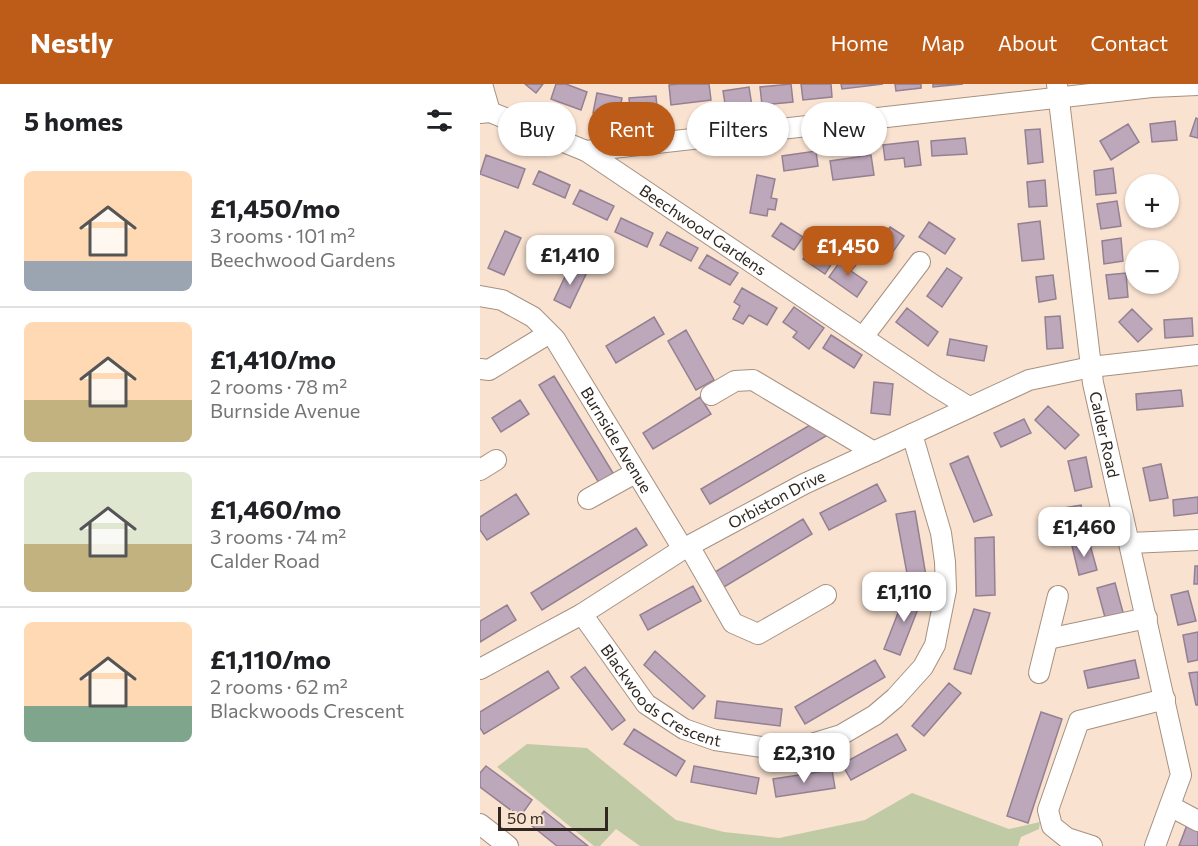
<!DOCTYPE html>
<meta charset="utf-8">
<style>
body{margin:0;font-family:Commissioner,sans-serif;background:#f6f6f6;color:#202124;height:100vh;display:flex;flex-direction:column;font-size:22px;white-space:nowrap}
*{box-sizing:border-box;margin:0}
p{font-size:20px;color:#757577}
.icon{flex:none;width:33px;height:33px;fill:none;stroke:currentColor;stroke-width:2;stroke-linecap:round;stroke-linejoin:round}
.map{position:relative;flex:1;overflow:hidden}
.details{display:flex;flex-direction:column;background:#fff;width:480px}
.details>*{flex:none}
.guide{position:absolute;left:18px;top:18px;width:570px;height:54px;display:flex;gap:12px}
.buttons{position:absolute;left:645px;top:90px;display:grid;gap:12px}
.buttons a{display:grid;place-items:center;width:54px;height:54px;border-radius:50%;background:#fff;box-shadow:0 2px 4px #0004;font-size:30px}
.scale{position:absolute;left:18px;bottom:15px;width:110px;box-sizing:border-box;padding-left:6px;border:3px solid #2f2720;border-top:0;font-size:16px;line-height:21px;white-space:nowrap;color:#2f2720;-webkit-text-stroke:4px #f9e2d0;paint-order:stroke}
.price{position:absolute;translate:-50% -51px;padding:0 14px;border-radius:12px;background:#fff;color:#222;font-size:20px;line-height:39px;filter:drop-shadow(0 2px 3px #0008)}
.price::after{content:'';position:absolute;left:50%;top:36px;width:18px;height:14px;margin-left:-9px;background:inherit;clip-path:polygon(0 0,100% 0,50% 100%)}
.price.selected{background:#bd5c19;color:#fff}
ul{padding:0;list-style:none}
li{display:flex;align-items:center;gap:18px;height:150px;padding:0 24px}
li+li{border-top:2px solid #e0e0e0}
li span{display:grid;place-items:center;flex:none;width:168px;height:120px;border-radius:9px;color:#555}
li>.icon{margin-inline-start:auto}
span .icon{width:72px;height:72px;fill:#fffc;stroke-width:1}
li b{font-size:26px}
h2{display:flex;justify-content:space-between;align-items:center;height:72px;padding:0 24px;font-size:26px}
.pill{padding:0 21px;border-radius:27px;background:#fff;box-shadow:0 2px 4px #0004;font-size:21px;line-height:54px}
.pill.selected{background:#bd5c19;color:#fff}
header{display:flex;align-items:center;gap:36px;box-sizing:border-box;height:84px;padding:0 30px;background:#bd5c19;color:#fff}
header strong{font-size:28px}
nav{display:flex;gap:33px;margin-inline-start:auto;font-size:21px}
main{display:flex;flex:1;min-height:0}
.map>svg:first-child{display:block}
</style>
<header>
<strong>Nestly</strong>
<nav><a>Home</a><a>Map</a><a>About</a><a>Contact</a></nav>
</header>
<main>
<section class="details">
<h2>5 homes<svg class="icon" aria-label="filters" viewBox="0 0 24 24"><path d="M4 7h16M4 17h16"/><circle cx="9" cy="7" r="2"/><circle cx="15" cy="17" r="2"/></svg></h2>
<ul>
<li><span style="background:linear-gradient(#ffd9b3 75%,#9aa5b1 0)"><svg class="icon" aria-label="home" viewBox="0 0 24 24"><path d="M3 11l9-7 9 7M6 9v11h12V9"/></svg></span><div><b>£1,450/mo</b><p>3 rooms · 101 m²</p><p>Beechwood Gardens</p></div></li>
<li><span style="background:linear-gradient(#ffd9b3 65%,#c2b280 0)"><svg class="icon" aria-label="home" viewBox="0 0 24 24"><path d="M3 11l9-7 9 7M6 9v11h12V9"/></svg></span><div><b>£1,410/mo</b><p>2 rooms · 78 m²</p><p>Burnside Avenue</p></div></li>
<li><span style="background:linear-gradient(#dfe7d0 60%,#c2b280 0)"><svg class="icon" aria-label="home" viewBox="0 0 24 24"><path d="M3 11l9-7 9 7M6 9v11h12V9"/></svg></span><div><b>£1,460/mo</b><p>3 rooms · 74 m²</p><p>Calder Road</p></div></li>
<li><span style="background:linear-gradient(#ffd9b3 70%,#7fa58c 0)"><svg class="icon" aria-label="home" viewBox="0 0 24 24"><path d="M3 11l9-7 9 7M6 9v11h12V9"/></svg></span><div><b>£1,110/mo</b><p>2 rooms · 62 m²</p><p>Blackwoods Crescent</p></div></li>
</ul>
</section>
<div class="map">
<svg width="718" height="762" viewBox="0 0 718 762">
<rect width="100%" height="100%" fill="#f9e2d0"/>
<path fill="#c0cba6" d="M47 660 107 664 196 736 244 748 299 754 385 736 432 709 529 745 560 738 559 745 541 753 538 762H160L136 745 120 762H114L17 683Z"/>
<path fill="#bda7ba" stroke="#948092" stroke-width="1.5" d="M45 0H63L56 9Z
M76 0H86L107 8 101 26 71 15Z
M199 0H229L231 16 191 21 189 1Z
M311 0 313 18 282 21 280 3Z
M321 0H351L352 13 323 16Z
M361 0H403L362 5Z
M415 0H441V4L416 7Z
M453 0H483L453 3Z
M269 3 272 22 246 26 243 7Z
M117 9 142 14 138 34 113 29Z
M176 12 178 34 151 35 149 14Z
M716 34 718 35V54L710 52Z
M695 37 697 56 672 58 670 40Z
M648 40 659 58 631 76 620 57Z
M560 45 563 78 548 80 545 46Z
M485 54 487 70 452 72 451 57Z
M438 57 441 81 425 83 424 74 405 76 403 61Z
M336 67 338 82 304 87 302 72Z
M6 71 45 85 38 104 0 90Z
M391 71 394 91 353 96 350 77Z
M633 84 636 109 616 111 614 87Z
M59 87 90 101 85 114 53 100Z
M277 91 295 95 291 114 297 115 295 126 288 125 287 132 270 129Z
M565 96 567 122 549 123 547 98Z
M100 106 134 122 127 136 93 120Z
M637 117 641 142 621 145 617 120Z
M141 134 173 149 167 163 135 148Z
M560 137 564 175 542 177 538 140Z
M449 138 475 155 465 170 439 153Z
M301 139 323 153 314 166 292 152Z
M410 143 424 152 405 179 391 170Z
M25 147 41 154 24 191 8 184Z
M187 148 218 164 211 177 180 161Z
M356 153 365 159 345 190 323 175 333 159 346 167Z
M641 154 643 177 624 180 622 157Z
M227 171 258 189 250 201 219 184Z
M364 172 376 181 371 187 387 198 377 213 349 193Z
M91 180 107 188 90 224 74 216Z
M467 184 482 194 462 223 447 212Z
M646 189 648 213 629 215 626 191Z
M573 191 576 215 559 218 556 193Z
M262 204 297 224 287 241 269 231 263 240 253 235 260 222 254 218Z
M314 223 344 244 329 265 313 253 317 248 303 238Z
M427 224 458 248 448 262 416 238Z
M652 225 672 245 658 258 639 238Z
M580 232 583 264 567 265 565 233Z
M174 233 184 250 136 279 126 262Z
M712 234 713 252 685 254 684 236Z
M206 246 234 296 216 306 188 257Z
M351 251 382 271 374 284 343 264Z
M470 255 507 262 504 277 467 271Z
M74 292 133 389 119 399 59 301Z
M394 298 413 300 410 331 391 329Z
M701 306 703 322 657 326 656 310Z
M220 313 231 330 173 365 163 349Z
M40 316 49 330 21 348 12 334Z
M568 322 599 351 585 365 555 336Z
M544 335 551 349 521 363 514 349Z
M337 337 346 352 230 420 221 405Z
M488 372 512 431 494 438 470 380Z
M606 373 612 403 595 407 588 377Z
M681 380 688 414 670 417 663 384Z
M397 400 406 417 349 446 340 429Z
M36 410 49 430 7 456 0 446V433Z
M718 413V429L694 432 693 416Z
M601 421 606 445 589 450 583 424Z
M435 427 446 492 428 495 416 430Z
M323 435 332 450 239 506 230 491Z
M156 444 167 461 62 526 51 509Z
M514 453 515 511 496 512 495 454Z
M609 457 617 486 599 491 592 462Z
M715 482H718V500H714Z
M635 499 644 532 626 537 617 504Z
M213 502 221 517 168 546 160 531Z
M427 506 443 512 420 571 404 565Z
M708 507 716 537 698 541 691 511Z
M27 521 36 536 0 558V537Z
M494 525 510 529 491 590 474 585Z
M718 548V576L708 578 703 551Z
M175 567 225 612 213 625 164 581Z
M395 576 405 593 325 640 315 623Z
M655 576 659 594 608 604 604 587Z
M105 583 145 636 132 646 91 593Z
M68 587 79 604 4 650 0 644V628Z
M718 588V621H716L709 589Z
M469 599 481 609 444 652 432 642Z
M237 617 302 625 300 642 235 634Z
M561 628 582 635 548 739 527 732Z
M154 645 205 677 196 692 144 660Z
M417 650 426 666 371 696 362 680Z
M6 682 52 716 40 733 0 703V689Z
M214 682 279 694 276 710 211 698Z
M352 686 355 704 296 713 293 695Z
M64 727 108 762H77L52 742Z
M707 741 718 745V762H699Z"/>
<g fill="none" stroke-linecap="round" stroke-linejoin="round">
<g stroke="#a69180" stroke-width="22">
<g id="minor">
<path d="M2 0 10 28"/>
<path id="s1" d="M577 0 613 299 701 691 675 762"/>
<path d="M0 29 10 28 106 67 672 3 718 1"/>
<path id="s2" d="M106 67 455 302 489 323"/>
<path id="s3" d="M0 212 22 216 53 233 75 255 203 465"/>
<path d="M383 253 440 178"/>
<path d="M0 285 9 286 68 250"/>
<path d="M231 311 255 297 273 296 394 368"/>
<path d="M0 386 16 376"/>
<path d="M108 415 155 389"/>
<path d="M650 459 718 456"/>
<path d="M209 462 253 539 278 550 346 511"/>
<path id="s4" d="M102 530 166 620 204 645 235 656 302 666 328 661 361 651 395 631 415 614 443 583 455 561 466 506 465 478 461 449 432 350"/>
<path d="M568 555 667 534"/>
<path id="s5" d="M0 585 102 530 203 465 324 400 549 296 611 283 718 271"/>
<path d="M559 589 578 512"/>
<path d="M690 722 718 737"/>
<path d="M0 740 28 762"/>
<path d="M612 762 587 754 572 742 568 726 599 637 685 615"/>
</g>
</g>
<use href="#minor" stroke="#fff" stroke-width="20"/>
</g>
<g text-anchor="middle" stroke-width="5" stroke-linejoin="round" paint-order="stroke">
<g font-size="16" fill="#2f2720" stroke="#f9e2d0">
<text dy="6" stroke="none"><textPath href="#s2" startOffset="141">Beechwood Gardens</textPath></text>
<text dy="6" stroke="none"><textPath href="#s1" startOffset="354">Calder Road</textPath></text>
<text dy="6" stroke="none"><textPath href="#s3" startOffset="207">Burnside Avenue</textPath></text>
<text dy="6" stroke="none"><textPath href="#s5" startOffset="342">Orbiston Drive</textPath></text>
<text dy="6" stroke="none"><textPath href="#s4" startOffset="117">Blackwoods Crescent</textPath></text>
</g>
</g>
</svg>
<div class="buttons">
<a>+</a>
<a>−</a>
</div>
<div class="scale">50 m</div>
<b class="price selected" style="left:368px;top:193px">£1,450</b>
<b class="price" style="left:90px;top:202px">£1,410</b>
<b class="price" style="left:604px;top:474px">£1,460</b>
<b class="price" style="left:424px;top:539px">£1,110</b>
<b class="price" style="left:324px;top:700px">£2,310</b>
<div class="guide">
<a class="pill">Buy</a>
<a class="pill selected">Rent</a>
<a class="pill">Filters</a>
<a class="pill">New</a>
</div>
</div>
</main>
